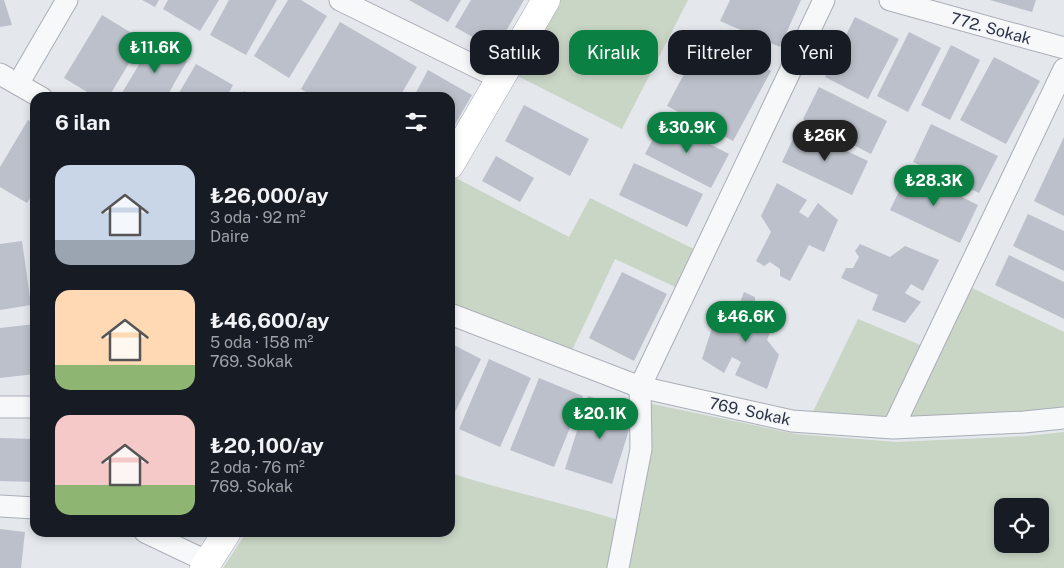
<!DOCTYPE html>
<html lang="tr">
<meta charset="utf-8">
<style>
body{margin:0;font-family:"Public Sans",sans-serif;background:#242831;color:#f1f3f6;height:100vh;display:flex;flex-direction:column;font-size:19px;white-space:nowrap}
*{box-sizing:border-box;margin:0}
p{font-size:16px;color:#9ea1a6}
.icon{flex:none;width:28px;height:28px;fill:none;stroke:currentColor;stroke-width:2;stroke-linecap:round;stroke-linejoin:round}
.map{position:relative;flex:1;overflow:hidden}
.panel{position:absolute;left:30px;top:92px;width:425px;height:445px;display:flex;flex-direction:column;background:#171b24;border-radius:15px;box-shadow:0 2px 8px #0003}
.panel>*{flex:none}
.banner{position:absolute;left:470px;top:30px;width:475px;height:45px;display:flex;gap:10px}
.fabs{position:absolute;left:994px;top:498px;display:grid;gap:10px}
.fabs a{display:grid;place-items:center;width:55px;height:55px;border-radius:10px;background:#171b24;box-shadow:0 2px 8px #0003;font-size:25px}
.price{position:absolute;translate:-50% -42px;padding:0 11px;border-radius:18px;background:#0b8043;color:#fff;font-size:16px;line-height:32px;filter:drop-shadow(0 1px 2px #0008)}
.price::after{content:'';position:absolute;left:50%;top:30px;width:15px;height:11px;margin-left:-8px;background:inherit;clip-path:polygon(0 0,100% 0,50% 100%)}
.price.selected{background:#222;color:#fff}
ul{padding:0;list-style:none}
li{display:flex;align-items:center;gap:15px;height:125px;padding:0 25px}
li span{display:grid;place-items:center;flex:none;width:140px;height:100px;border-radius:15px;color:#555}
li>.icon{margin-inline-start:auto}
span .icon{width:60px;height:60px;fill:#fffc;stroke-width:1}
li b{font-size:21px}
h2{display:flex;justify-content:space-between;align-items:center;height:60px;padding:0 25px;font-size:21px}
.pill{padding:0 18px;border-radius:15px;background:#171b24;box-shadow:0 2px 8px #0003;font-size:18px;line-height:45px}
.pill.selected{background:#0b8043;color:#fff}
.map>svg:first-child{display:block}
</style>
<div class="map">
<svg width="1064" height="568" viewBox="0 0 1064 568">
<rect width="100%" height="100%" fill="#e4e7ec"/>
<path fill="#c9d6c5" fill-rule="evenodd" d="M546 0H688L622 129 506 70Z
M450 175 569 237 590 198 704 254 686 292 615 259 568 359 450 314Z
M962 283 1064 332V418L808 422 858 319 930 349Z
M648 403 796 434 896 442 1027 436 1064 432V568H223L246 533 450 532V473C510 492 572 505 632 524L639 519 649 465ZM1002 506H1040V544H1002Z"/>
<path fill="#bbc0ca" d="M0 0H4L12 25 0 27Z
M142 0H159L155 7Z
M168 0H219L200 31 163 9Z
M229 0H277L246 55 210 35Z
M288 0H301L327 16 289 78 254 56Z
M409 0H461L448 22Z
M471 0H524L495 50 455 27Z
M730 0H801L780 47 720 21Z
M990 0H1036L1032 12Z
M102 15 143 40 108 98H97L64 78Z
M855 17 899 39 868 99 825 77Z
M340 22 417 67 399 98H316L301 89Z
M909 32 941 48 908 112 877 96Z
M705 35 771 71 733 141 667 106Z
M153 41 187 61 166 98H119Z
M951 45 980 60 950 120 921 105Z
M994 57 1040 81 1006 144 960 120Z
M196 64 233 85 226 98H176Z
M428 70 472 95 450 133V98H413Z
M819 87 887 121 871 154 803 119Z
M244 91 256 98H240Z
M524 105 589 139 570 176 505 141Z
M28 120 35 125V191L27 203 0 187V167Z
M663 120 729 154 711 188 645 154Z
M931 124 998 156 979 193 913 162Z
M798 128 868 161 852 195 782 162Z
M1064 137V216L1034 201Z
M496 156 534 178 520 202 482 181Z
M634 163 703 194 687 227 619 195Z
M909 171 978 205 960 243 890 210Z
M777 183 807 200 799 212 808 218 818 203 838 220 824 252 809 245 790 281 780 276V269L770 262 764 266 756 261 771 232 761 216Z
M1028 214 1064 231V271L1013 246Z
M22 241 31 305 0 310V244Z
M860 244 890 257 905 246 939 260 923 291 911 284 905 293 921 302 905 323 872 310 878 295 841 278 846 268H853L859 257 855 251Z
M1009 255 1064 282V319L995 285Z
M622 272 667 294 634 361 589 338Z
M744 292 755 297V304L766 310 772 305 779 310 767 340 779 355 767 389 735 375 741 362 732 357 724 373 702 359 713 325 729 331Z
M35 324V374L0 378V328Z
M450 343 481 359 450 422Z
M489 359 531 378 500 447 459 429Z
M539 378 583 396 554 467 510 450Z
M588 396 635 411 612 484 565 469Z
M0 438 35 439V482L0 481Z
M0 529 25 532 21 568H0Z"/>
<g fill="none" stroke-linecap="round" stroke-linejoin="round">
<g stroke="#a9aeb7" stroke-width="23">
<path id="minor" d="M340 0 501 79
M890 0 1064 48
M0 74 42 98
M18 84 67 0
M450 314 640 387 792 421 893 428 1024 422 1064 418
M0 407H35
M893 428 1064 69
M0 506 35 508
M145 532 208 562
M618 568 641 449 640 387 824 0"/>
</g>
<g stroke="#a3abb8" stroke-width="29">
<path id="major" d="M450 165 546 0
M204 568 227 532"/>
</g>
<use href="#minor" stroke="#f7f8fa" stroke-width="21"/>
<use href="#major" stroke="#fff" stroke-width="28"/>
</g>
<g text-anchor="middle" stroke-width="4" stroke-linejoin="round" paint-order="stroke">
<g font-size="16" fill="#2b3445" stroke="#f4f6f9">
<text transform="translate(991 28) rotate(15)" y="6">772. Sokak</text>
<text transform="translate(750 411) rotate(12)" y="6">769. Sokak</text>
</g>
</g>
</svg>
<div class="fabs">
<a><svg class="icon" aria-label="locate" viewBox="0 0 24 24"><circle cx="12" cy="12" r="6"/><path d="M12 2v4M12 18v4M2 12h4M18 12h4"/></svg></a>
</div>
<b class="price" style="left:155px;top:74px">₺11.6K</b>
<b class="price" style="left:687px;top:154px">₺30.9K</b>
<b class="price selected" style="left:825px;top:162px">₺26K</b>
<b class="price" style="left:934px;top:207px">₺28.3K</b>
<b class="price" style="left:746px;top:343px">₺46.6K</b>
<b class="price" style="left:600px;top:440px">₺20.1K</b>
<div class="banner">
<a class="pill">Satılık</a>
<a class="pill selected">Kiralık</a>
<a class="pill">Filtreler</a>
<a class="pill">Yeni</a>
</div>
<section class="panel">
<h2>6 ilan<svg class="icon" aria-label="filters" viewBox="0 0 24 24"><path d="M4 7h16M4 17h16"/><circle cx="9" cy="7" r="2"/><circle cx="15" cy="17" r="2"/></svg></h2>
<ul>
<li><span style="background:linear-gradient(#c9d6e8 75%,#9aa5b1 0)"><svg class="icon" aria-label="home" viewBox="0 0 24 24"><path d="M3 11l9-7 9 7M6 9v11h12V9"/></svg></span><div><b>₺26,000/ay</b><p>3 oda · 92 m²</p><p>Daire</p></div></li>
<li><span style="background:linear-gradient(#ffd9b3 75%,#8fb573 0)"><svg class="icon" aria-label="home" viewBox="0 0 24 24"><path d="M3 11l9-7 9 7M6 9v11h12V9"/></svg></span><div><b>₺46,600/ay</b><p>5 oda · 158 m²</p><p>769. Sokak</p></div></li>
<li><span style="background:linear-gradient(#f6c9c9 70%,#8fb573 0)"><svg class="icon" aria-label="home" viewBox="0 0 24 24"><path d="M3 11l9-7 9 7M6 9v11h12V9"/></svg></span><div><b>₺20,100/ay</b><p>2 oda · 76 m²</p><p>769. Sokak</p></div></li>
</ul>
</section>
</div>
